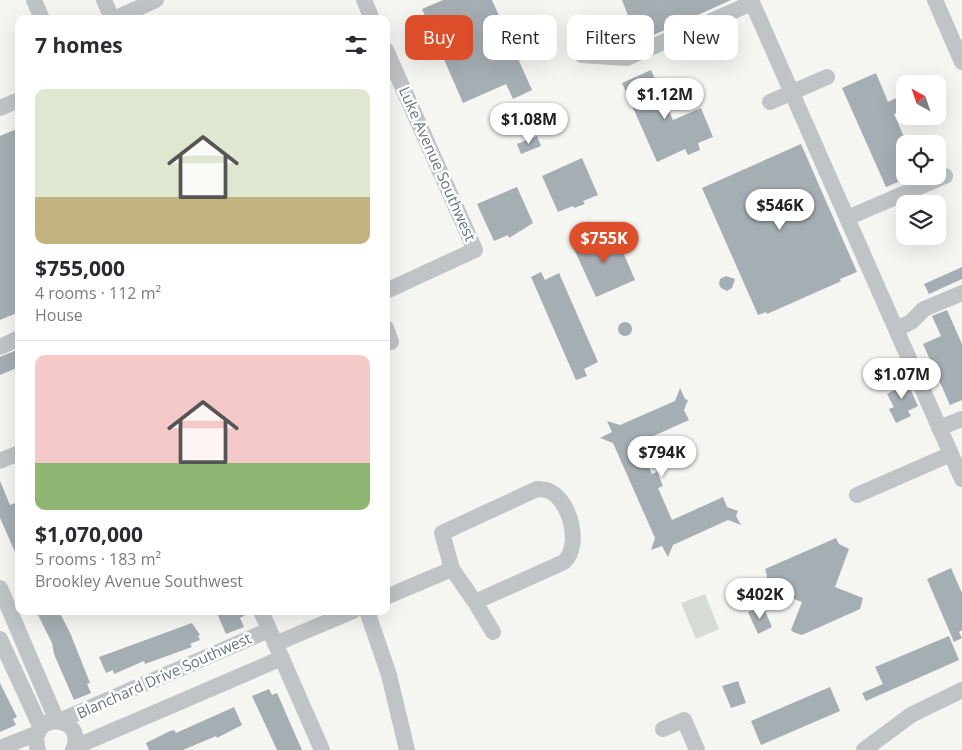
<!DOCTYPE html>
<meta charset="utf-8">
<style>
body{margin:0;font-family:"Open Sans",sans-serif;background:#f7f7f7;color:#2b2b33;height:100vh;display:flex;flex-direction:column;font-size:19px;white-space:nowrap}
*{box-sizing:border-box;margin:0}
p{font-size:16px;color:#7c7c81}
.icon{flex:none;width:28px;height:28px;fill:none;stroke:currentColor;stroke-width:2;stroke-linecap:round;stroke-linejoin:round}
.map{position:relative;flex:1;overflow:hidden}
.panel{position:absolute;left:15px;top:15px;width:375px;height:600px;display:flex;flex-direction:column;background:#fff;border-radius:10px;box-shadow:0 5px 20px #0002}
.panel>*{flex:none}
.hud{position:absolute;left:405px;top:15px;width:475px;height:45px;display:flex;gap:10px}
.needle{width:32px;rotate:320deg}
.buttons{position:absolute;left:896px;top:75px;display:grid;gap:10px}
.buttons a{display:grid;place-items:center;width:50px;height:50px;border-radius:10px;background:#fff;box-shadow:0 5px 20px #0002;font-size:25px}
.price{position:absolute;translate:-50% -42px;padding:0 11px;border-radius:18px;background:#fff;color:#222;font-size:16px;line-height:32px;filter:drop-shadow(0 1px 2px #0008)}
.price::after{content:'';position:absolute;left:50%;top:30px;width:15px;height:11px;margin-left:-8px;background:inherit;clip-path:polygon(0 0,100% 0,50% 100%)}
.price.selected{background:#dd4e2a;color:#fff}
ul{padding:0;list-style:none}
li{display:grid;align-content:center;gap:10px;height:265px;padding:0 20px}
li+li{border-top:1px solid #e1e1e2}
li span{display:grid;place-items:center;height:155px;border-radius:10px;color:#555}
li>.icon{margin-inline-start:auto}
span .icon{width:90px;height:90px;fill:#fffc;stroke-width:1}
li b{font-size:21px}
h2{display:flex;justify-content:space-between;align-items:center;height:60px;padding:0 20px;font-size:21px}
.tag{padding:0 18px;border-radius:10px;background:#fff;box-shadow:0 5px 20px #0002;font-size:18px;line-height:45px}
.tag.selected{background:#dd4e2a;color:#fff}
.map>svg:first-child{display:block}
</style>
<div class="map">
<svg width="962" height="750" viewBox="0 0 962 750">
<rect width="100%" height="100%" fill="#f5f5f2"/>
<path fill="#d6dcd3" d="M705 594 719 629 696 639 681 603Z"/>
<path fill="#a5aeb3" d="M443 0H492L532 90 513 99 506 84 463 103 422 9Z
M622 0H731L638 42Z
M651 70 673 120 701 108 713 137 698 143 700 150 688 155 685 149 657 162 622 83Z
M876 73 888 102 905 94V109L894 114 905 139V179L886 187 842 88Z
M19 128V312L0 320V136Z
M537 136 541 146 521 154 517 144Z
M801 144 857 272 840 279 841 281 837 283 767 314 766 312 758 315 702 188Z
M582 158 598 195 583 201 585 204 574 208 573 206 558 212 542 176Z
M517 187 533 223 509 238 508 235 494 241 477 204Z
M614 231 635 280 596 297 574 249 598 235 599 238Z
M962 267V279L929 294 924 284Z
M541 272 545 280 559 273 598 362 584 369 587 376 576 380 531 277Z
M726 276 735 279 732 288 727 291 721 288 719 284 720 279Z
M947 310 962 344V400L950 405 923 344 941 336 932 316Z
M618 329a7 7 0 1 1 14 0a7 7 0 1 1-14 0Z
M19 349V367L0 375V357Z
M905 377 918 406 908 411 911 416 896 423 889 409 894 407 887 394 896 389 893 382Z
M680 388 685 399 688 400 684 410 689 420 638 443 652 474 657 472 663 486 658 488 672 520 723 497 727 507 738 511 736 516 741 525 728 520 673 545 668 557 662 546 651 550 655 538 613 443 600 438 612 432 607 421 620 425 675 401Z
M0 481 10 505 15 503 19 511V561L0 518Z
M836 538 839 544 849 549 835 587 863 598 860 609 802 635 793 632 791 630 802 602 765 588 767 576 765 569Z
M951 568 962 593V630L959 632 962 638 954 642 927 579Z
M763 606 772 627 758 634 748 612Z
M36 611H59L71 635 90 683 87 684 91 693 74 700 54 654 52 643Z
M216 611H251V612L240 618 244 627 226 634Z
M192 623 200 635 198 636 200 640 190 644 192 647 145 664 144 661 114 674 113 670 106 673 99 657Z
M949 636 959 660 866 701 862 693 883 684 875 667Z
M738 681 746 703 731 708 722 686Z
M0 683 17 717 13 719 16 725 0 732Z
M830 687 840 711 761 745 751 721Z
M269 689 272 695 277 693 302 750H277L252 696Z
M234 707 242 725 217 738 216 736 183 750H149L146 743 170 731 174 730 176 733Z"/>
<g fill="none" stroke-linecap="round" stroke-linejoin="round">
<path stroke="#c0c4c7" stroke-width="16" d="M34 0 42 19
M104 0 112 19
M364 0 372 19
M751 0 962 479
M935 0 962 62
M114 19 156 0
M717 19 723 33
M386 50 475 250 386 291
M582 55 627 58 752 3
M770 102 827 77
M0 108 19 100
M847 218 945 176
M386 328 391 342
M896 329 911 322 924 309 962 293
M0 347 19 338
M939 428 962 419
M0 461 19 453
M537 489C541 489 545 489 549 491 570 500 582 545 564 562L475 602 452 569 442 533Z
M857 495 951 454
M0 588 57 721
M386 597 452 569
M475 602 493 632
M261 611 322 750
M367 611 389 675 407 750
M0 639 41 728
M275 644 353 611
M59 721 269 630
M663 729 684 720 697 750
M75 747 282 658
M0 748 38 733
M38 750C25 710 89 714 73 750
M864 750 911 715 962 690"/>
</g>
<g text-anchor="middle" stroke-width="5" stroke-linejoin="round" paint-order="stroke">
<g font-size="15" fill="#657682" stroke="#fff">
<text transform="translate(437 164) rotate(66)" y="5">Luke Avenue Southwest</text>
<text transform="translate(164 676) rotate(-24)" y="5">Blanchard Drive Southwest</text>
</g>
</g>
</svg>
<div class="buttons">
<a><svg class="needle" viewBox="-14 -14 28 28"><path d="M0-13l5 13h-10z" fill="#e53935"/><path d="M0 13l5-13h-10z" fill="#7c7c81"/></svg></a>
<a><svg class="icon" aria-label="locate" viewBox="0 0 24 24"><circle cx="12" cy="12" r="6"/><path d="M12 2v4M12 18v4M2 12h4M18 12h4"/></svg></a>
<a><svg class="icon" aria-label="layers" viewBox="0 0 24 24"><path d="M12 4l9 5-9 5-9-5zM3 14l9 5 9-5"/></svg></a>
</div>
<b class="price" style="left:665px;top:120px">$1.12M</b>
<b class="price" style="left:529px;top:145px">$1.08M</b>
<b class="price" style="left:780px;top:231px">$546K</b>
<b class="price selected" style="left:604px;top:264px">$755K</b>
<b class="price" style="left:902px;top:400px">$1.07M</b>
<b class="price" style="left:662px;top:478px">$794K</b>
<b class="price" style="left:760px;top:620px">$402K</b>
<div class="hud">
<a class="tag selected">Buy</a>
<a class="tag">Rent</a>
<a class="tag">Filters</a>
<a class="tag">New</a>
</div>
<section class="panel">
<h2>7 homes<svg class="icon" aria-label="filters" viewBox="0 0 24 24"><path d="M4 7h16M4 17h16"/><circle cx="9" cy="7" r="2"/><circle cx="15" cy="17" r="2"/></svg></h2>
<ul>
<li><span style="background:linear-gradient(#dfe7d0 70%,#c2b280 0)"><svg class="icon" aria-label="home" viewBox="0 0 24 24"><path d="M3 11l9-7 9 7M6 9v11h12V9"/></svg></span><div><b>$755,000</b><p>4 rooms · 112 m²</p><p>House</p></div></li>
<li><span style="background:linear-gradient(#f6c9c9 70%,#8fb573 0)"><svg class="icon" aria-label="home" viewBox="0 0 24 24"><path d="M3 11l9-7 9 7M6 9v11h12V9"/></svg></span><div><b>$1,070,000</b><p>5 rooms · 183 m²</p><p>Brookley Avenue Southwest</p></div></li>
</ul>
</section>
</div>
